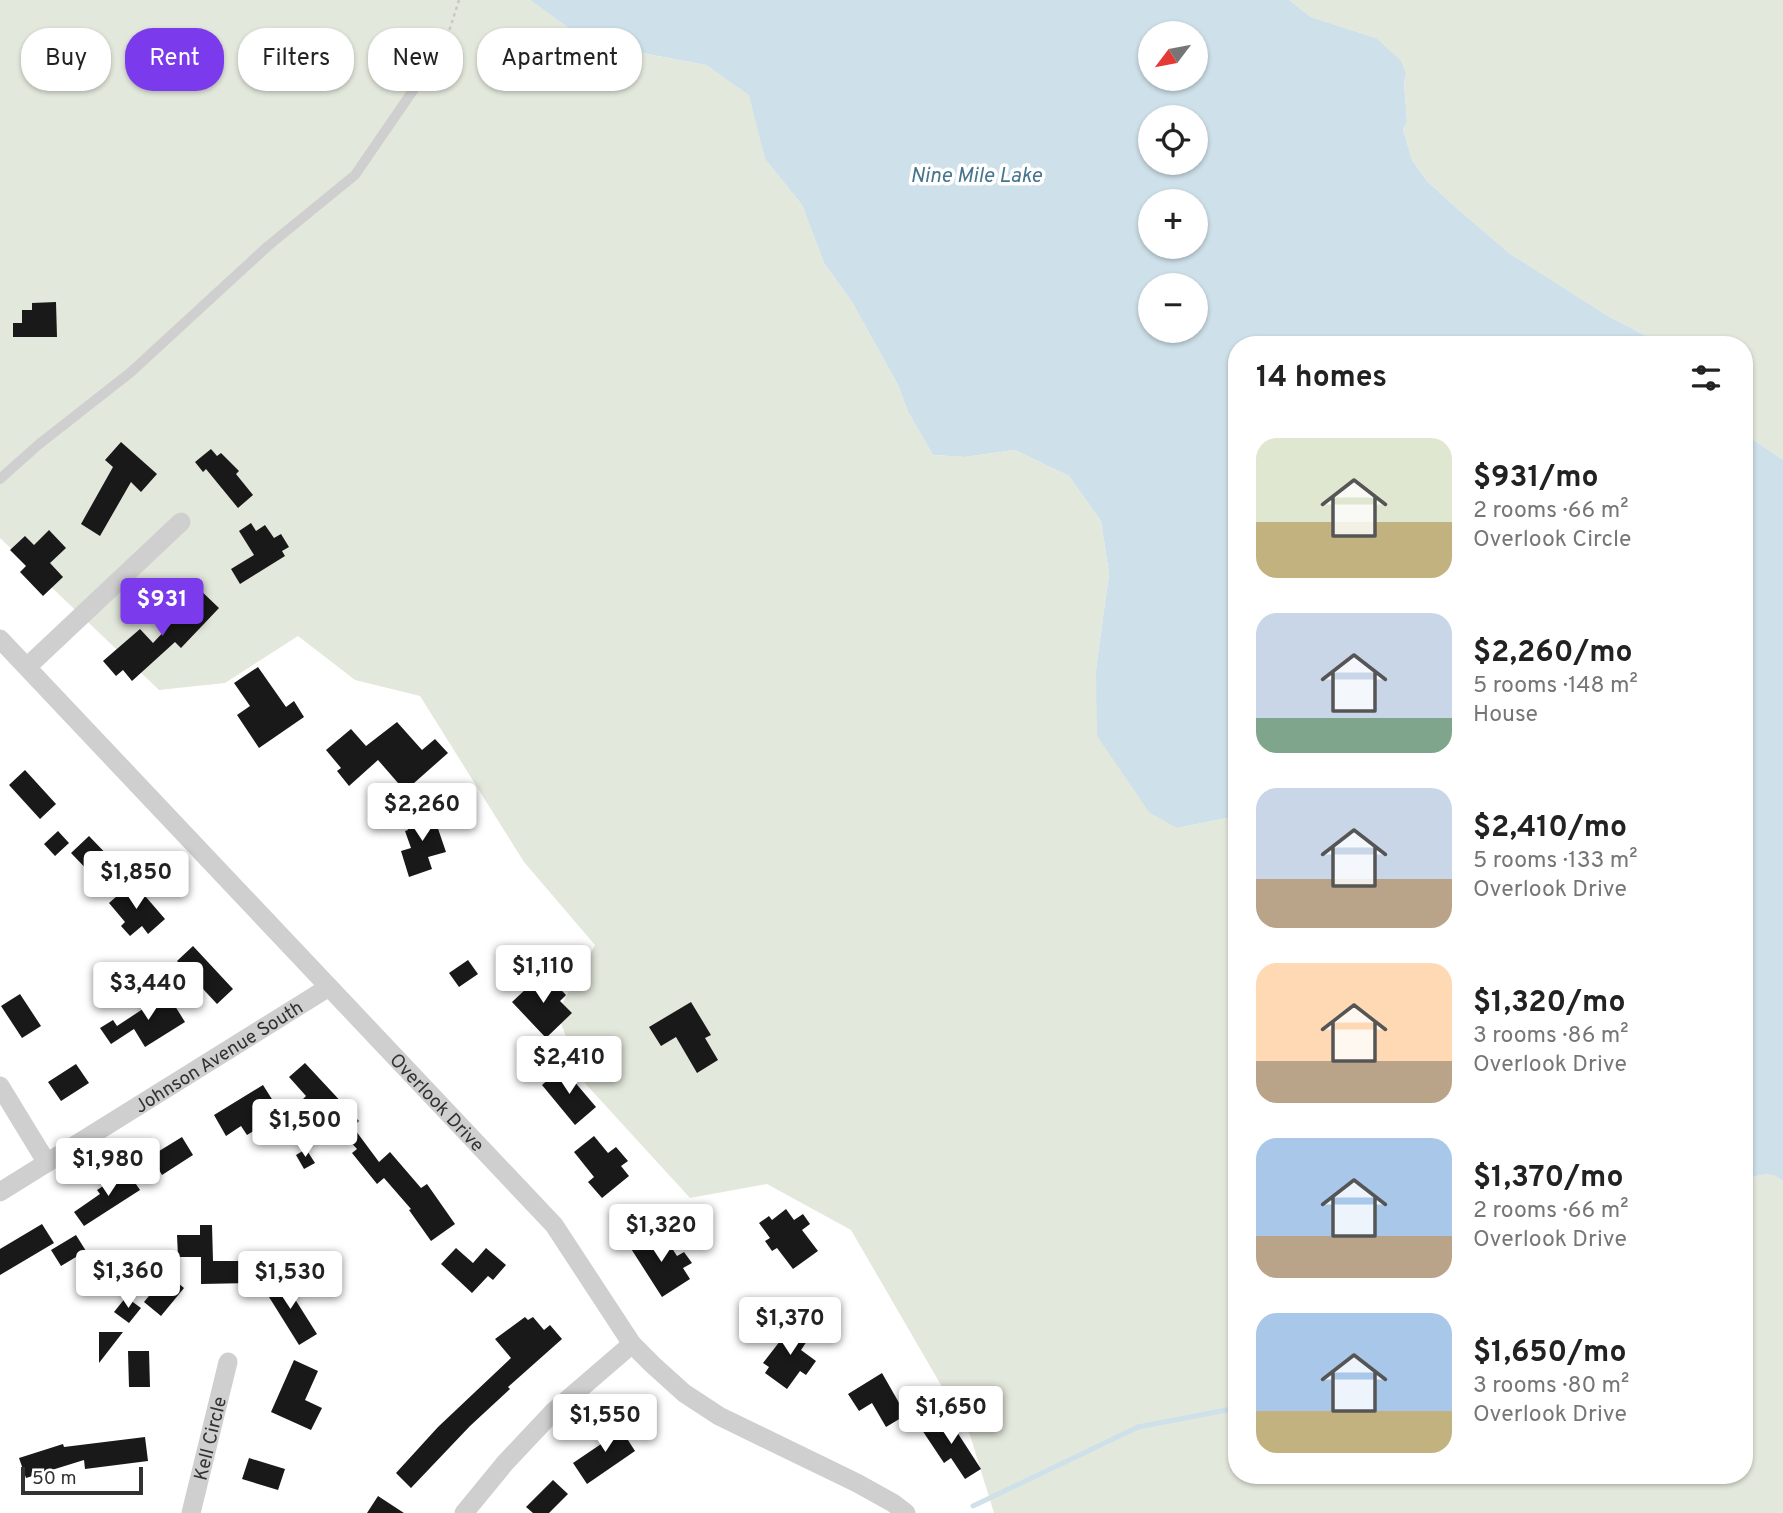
<!DOCTYPE html>
<meta charset="utf-8">
<style>
body{margin:0;font-family:Overpass,sans-serif;background:#f6f6f6;color:#222;height:100vh;display:flex;flex-direction:column;font-size:26px;white-space:nowrap}
*{box-sizing:border-box;margin:0}
p{font-size:23px;color:#767676}
.icon{flex:none;width:38px;height:38px;fill:none;stroke:currentColor;stroke-width:2;stroke-linecap:round;stroke-linejoin:round}
.map{position:relative;flex:1;overflow:hidden}
.panel{position:absolute;left:1228px;top:336px;width:525px;height:1148px;display:flex;flex-direction:column;background:#fff;border-radius:28px;box-shadow:0 2px 5px #0004}
.panel>*{flex:none}
.hud{position:absolute;left:21px;top:28px;width:665px;height:63px;display:flex;gap:14px}
.needle{width:46px;rotate:238deg}
.tools{position:absolute;left:1138px;top:21px;display:grid;gap:14px}
.tools a{display:grid;place-items:center;width:70px;height:70px;border-radius:50%;background:#fff;box-shadow:0 2px 5px #0004;font-size:35px}
.scale{position:absolute;left:21px;bottom:18px;width:122px;box-sizing:border-box;padding-left:7px;border:4px solid #323232;border-top:0;font-size:19px;line-height:24px;white-space:nowrap;color:#323232;-webkit-text-stroke:5px #fff;paint-order:stroke}
.price{position:absolute;translate:-50% -60px;padding:0 16px;border-radius:7px;background:#fff;color:#222;font-size:23px;line-height:46px;filter:drop-shadow(0 2px 4px #0008)}
.price::after{content:'';position:absolute;left:50%;top:42px;width:21px;height:16px;margin-left:-10px;background:inherit;clip-path:polygon(0 0,100% 0,50% 100%)}
.price.selected{background:#7c3aed;color:#fff}
ul{padding:0;list-style:none}
li{display:flex;align-items:center;gap:21px;height:175px;padding:0 28px}
li span{display:grid;place-items:center;flex:none;width:196px;height:140px;border-radius:21px;color:#555}
li>.icon{margin-inline-start:auto}
span .icon{width:84px;height:84px;fill:#fffc;stroke-width:1}
li b{font-size:30px}
h2{display:flex;justify-content:space-between;align-items:center;height:84px;padding:0 28px;font-size:30px}
.tag{padding:0 24px;border-radius:28px;background:#fff;box-shadow:0 2px 5px #0004;font-size:24px;line-height:63px}
.tag.selected{background:#7c3aed;color:#fff}
.map>svg:first-child{display:block}
</style>
<div class="map">
<svg width="1783" height="1513" viewBox="0 0 1783 1513">
<rect width="100%" height="100%" fill="#fff"/>
<path fill="#e3e8dc" d="M0 0H530L589 43 706 65 750 95 765 159 802 205 824 263 852 302 898 385 908 412 933 455 964 457 1015 450 1069 476 1101 521 1109 574 1096 669 1177 828 1237 816V1475H1745V1180C1759 1175 1770 1170 1783 1181V1513H994L970 1435 851 1230 767 1184 690 1198 583 1081 557 1013 595 945 524 862 420 696 355 680 298 636 225 683 159 690 0 538Z
M1289 0H1783V460L1745 434V345H1655L1654 340 1608 316 1509 253 1452 204 1427 181 1412 160 1403 129 1407 122 1404 80 1376 38 1311 17Z"/>
<path fill="#cee0e9" fill-rule="evenodd" d="M530 0H1289L1311 17 1376 38 1401 61 1406 74 1404 81 1407 122 1403 129 1412 160 1427 181 1452 204 1509 253 1608 316 1654 340 1655 345H1237V816L1177 828 1149 812 1097 736 1096 669 1109 574 1101 521 1069 476 1015 450 964 457 933 455 908 412 898 385 852 302 824 263 802 205 765 159 749 95 706 65 589 43ZM1150 33H1195V79H1150ZM1150 117H1195V163H1150ZM1150 201H1195V247H1150ZM1150 285H1195V331H1150Z
M1745 434 1783 460V1181C1770 1170 1759 1175 1745 1180Z"/>
<g fill="none" stroke-linecap="round" stroke-linejoin="round">
<path stroke="#cee0e9" stroke-width="5" d="M973 1506 1138 1427 1237 1408"/>
</g>
<path fill="#191919" d="M56 302 57 337H13V323H22V310H32V303Z
M121 442 157 474 141 492 131 482 100 536 81 524 113 467 105 460Z
M211 449 217 456 221 453 239 471 236 474 253 495 238 508 206 469 203 472 195 462Z
M251 523 256 531 265 525 274 538 281 534 289 547 282 551 285 556 240 584 231 569 254 555 239 531Z
M49 530 66 548 50 563 63 577 43 596 20 572 26 566 10 550 25 536 34 545Z
M197 587 219 608 181 648 175 642 132 681 123 670 116 676 103 661 140 629 153 643 184 610 180 606Z
M258 667 286 707 294 701 304 717 259 748 237 715 250 706 234 683Z
M397 722 422 750 435 739 448 753 405 791 378 760 349 786 337 771 341 768 326 750 351 729 366 746Z
M25 770 56 804 40 819 9 785Z
M432 811 446 852 428 857 432 869 409 877 401 851 411 848 405 831 408 830 405 820Z
M58 831 69 843 55 856 44 844Z
M89 836 115 863 97 880 71 853Z
M133 882 165 919 148 934 142 926 130 936 121 926 125 922 109 903Z
M193 946 233 989 217 1004 177 961Z
M468 960 478 974 459 987 449 973Z
M544 972 566 995 560 1001 572 1013 546 1038 512 1002Z
M165 990 185 1022 145 1047 134 1029 111 1044 100 1028 113 1020 117 1026 152 1003 150 1000Z
M20 994 41 1026 22 1038 1 1006Z
M691 1002 711 1035 705 1038 718 1060 697 1073 676 1037 661 1046 649 1027Z
M305 1063 359 1121 353 1127 379 1162 390 1152 421 1188 427 1184 455 1224 431 1241 409 1210 411 1209 384 1178 377 1184 352 1153 357 1149 322 1111 311 1122 296 1106 306 1096 289 1077Z
M76 1064 89 1083 61 1101 48 1082Z
M562 1067 596 1107 575 1125 542 1085Z
M263 1085 275 1104 257 1115 263 1125 247 1135 241 1126 226 1136 214 1115Z
M594 1136 608 1153 616 1147 628 1161 621 1166 629 1176 602 1198 588 1182 594 1177 574 1152Z
M182 1137 193 1155 162 1175 151 1156Z
M306 1149 315 1163 304 1169 296 1155Z
M127 1171 140 1190 84 1226 74 1212 100 1194 97 1190Z
M786 1209 794 1220 803 1214 810 1224 802 1230 818 1251 793 1269 777 1248 772 1251 765 1241 770 1238 759 1223 769 1216 772 1220Z
M42 1224 54 1243 0 1275V1249Z
M200 1225H212L213 1261H250L251 1283 201 1284V1257H178L177 1235H200Z
M645 1233 656 1250 668 1242 677 1256 684 1252 692 1263 683 1268 690 1279 662 1297 628 1244Z
M76 1235 86 1251 61 1266 51 1250Z
M456 1248 473 1263 486 1248 506 1265 493 1280 488 1276 472 1293 441 1264Z
M167 1274 184 1288 161 1316 144 1302Z
M281 1277 317 1334 299 1345 264 1289Z
M126 1297 141 1308 129 1323 114 1312Z
M525 1317 528 1320 533 1317 544 1330 550 1325 562 1339 508 1387 510 1389 470 1426 411 1488 396 1473 438 1427 511 1358 495 1339Z
M794 1323 811 1335 801 1350 816 1361 806 1375 800 1371 787 1389 765 1373 769 1367 763 1363Z
M99 1332H123L99 1363Z
M128 1351H149L150 1387H129Z
M294 1360 318 1371 305 1400 322 1408 311 1430 271 1412Z
M882 1373 906 1415 886 1427 872 1403 859 1411 848 1394Z
M946 1415 981 1469 965 1479 951 1458 944 1463 922 1430Z
M617 1423 635 1451 587 1484 573 1463 604 1442 599 1435Z
M145 1437 148 1461 85 1469 84 1460 26 1478 19 1458 63 1444 64 1447Z
M249 1458 285 1469 278 1490 242 1479Z
M553 1480 568 1494 549 1513H533L526 1507Z
M378 1496 404 1513H367Z"/>
<g fill="none" stroke-linecap="round" stroke-linejoin="round">
<path stroke="#c9c9c9" stroke-width="2.5" stroke-dasharray="3.5 3.5" stroke-linecap="butt" d="M422 78 444 47 459 0"/>
<path stroke="#cfcfcf" stroke-width="10" d="M0 479 38 445 131 372 268 246 355 175 414 89"/>
<g stroke="#cfcfcf" stroke-width="19">
<path id="s1" d="M0 639 554 1225 632 1344 653 1365 684 1393 719 1416 857 1483 893 1503 906 1513"/>
<path d="M27 667 181 522"/>
<path d="M0 1086 47 1163"/>
<path id="s2" d="M0 1192 329 987"/>
<path id="s3" d="M191 1513 228 1362"/>
<path d="M464 1513 505 1463 553 1412 632 1344"/>
</g>
</g>
<g text-anchor="middle" stroke-width="7" stroke-linejoin="round" paint-order="stroke">
<g font-size="19" fill="#323232" stroke="#fff">
<text dy="7" stroke="none"><textPath href="#s2" startOffset="257">Johnson Avenue South</textPath></text>
<text dy="7" stroke="none"><textPath href="#s1" startOffset="637">Overlook Drive</textPath></text>
<text dy="7" stroke="none"><textPath href="#s3" startOffset="77">Kell Circle</textPath></text>
</g>
<g font-size="21" font-style="italic" fill="#47758d" stroke="#fff">
<text x="976" y="182">Nine Mile Lake</text>
</g>
</g>
</svg>
<div class="tools">
<a><svg class="needle" viewBox="-14 -14 28 28"><path d="M0-13l5 13h-10z" fill="#e53935"/><path d="M0 13l5-13h-10z" fill="#767676"/></svg></a>
<a><svg class="icon" aria-label="locate" viewBox="0 0 24 24"><circle cx="12" cy="12" r="6"/><path d="M12 2v4M12 18v4M2 12h4M18 12h4"/></svg></a>
<a>+</a>
<a>−</a>
</div>
<div class="scale">50 m</div>
<b class="price selected" style="left:162px;top:638px">$931</b>
<b class="price" style="left:422px;top:843px">$2,260</b>
<b class="price" style="left:136px;top:911px">$1,850</b>
<b class="price" style="left:543px;top:1005px">$1,110</b>
<b class="price" style="left:148px;top:1022px">$3,440</b>
<b class="price" style="left:569px;top:1096px">$2,410</b>
<b class="price" style="left:305px;top:1159px">$1,500</b>
<b class="price" style="left:108px;top:1198px">$1,980</b>
<b class="price" style="left:661px;top:1264px">$1,320</b>
<b class="price" style="left:128px;top:1310px">$1,360</b>
<b class="price" style="left:290px;top:1311px">$1,530</b>
<b class="price" style="left:790px;top:1357px">$1,370</b>
<b class="price" style="left:951px;top:1446px">$1,650</b>
<b class="price" style="left:605px;top:1454px">$1,550</b>
<div class="hud">
<a class="tag">Buy</a>
<a class="tag selected">Rent</a>
<a class="tag">Filters</a>
<a class="tag">New</a>
<a class="tag">Apartment</a>
</div>
<section class="panel">
<h2>14 homes<svg class="icon" aria-label="filters" viewBox="0 0 24 24"><path d="M4 7h16M4 17h16"/><circle cx="9" cy="7" r="2"/><circle cx="15" cy="17" r="2"/></svg></h2>
<ul>
<li><span style="background:linear-gradient(#dfe7d0 60%,#c2b280 0)"><svg class="icon" aria-label="home" viewBox="0 0 24 24"><path d="M3 11l9-7 9 7M6 9v11h12V9"/></svg></span><div><b>$931/mo</b><p>2 rooms · 66 m²</p><p>Overlook Circle</p></div></li>
<li><span style="background:linear-gradient(#c9d6e8 75%,#7fa58c 0)"><svg class="icon" aria-label="home" viewBox="0 0 24 24"><path d="M3 11l9-7 9 7M6 9v11h12V9"/></svg></span><div><b>$2,260/mo</b><p>5 rooms · 148 m²</p><p>House</p></div></li>
<li><span style="background:linear-gradient(#c9d6e8 65%,#b9a48a 0)"><svg class="icon" aria-label="home" viewBox="0 0 24 24"><path d="M3 11l9-7 9 7M6 9v11h12V9"/></svg></span><div><b>$2,410/mo</b><p>5 rooms · 133 m²</p><p>Overlook Drive</p></div></li>
<li><span style="background:linear-gradient(#ffd9b3 70%,#b9a48a 0)"><svg class="icon" aria-label="home" viewBox="0 0 24 24"><path d="M3 11l9-7 9 7M6 9v11h12V9"/></svg></span><div><b>$1,320/mo</b><p>3 rooms · 86 m²</p><p>Overlook Drive</p></div></li>
<li><span style="background:linear-gradient(#a9c7e8 70%,#b9a48a 0)"><svg class="icon" aria-label="home" viewBox="0 0 24 24"><path d="M3 11l9-7 9 7M6 9v11h12V9"/></svg></span><div><b>$1,370/mo</b><p>2 rooms · 66 m²</p><p>Overlook Drive</p></div></li>
<li><span style="background:linear-gradient(#a9c7e8 70%,#c2b280 0)"><svg class="icon" aria-label="home" viewBox="0 0 24 24"><path d="M3 11l9-7 9 7M6 9v11h12V9"/></svg></span><div><b>$1,650/mo</b><p>3 rooms · 80 m²</p><p>Overlook Drive</p></div></li>
</ul>
</section>
</div>
